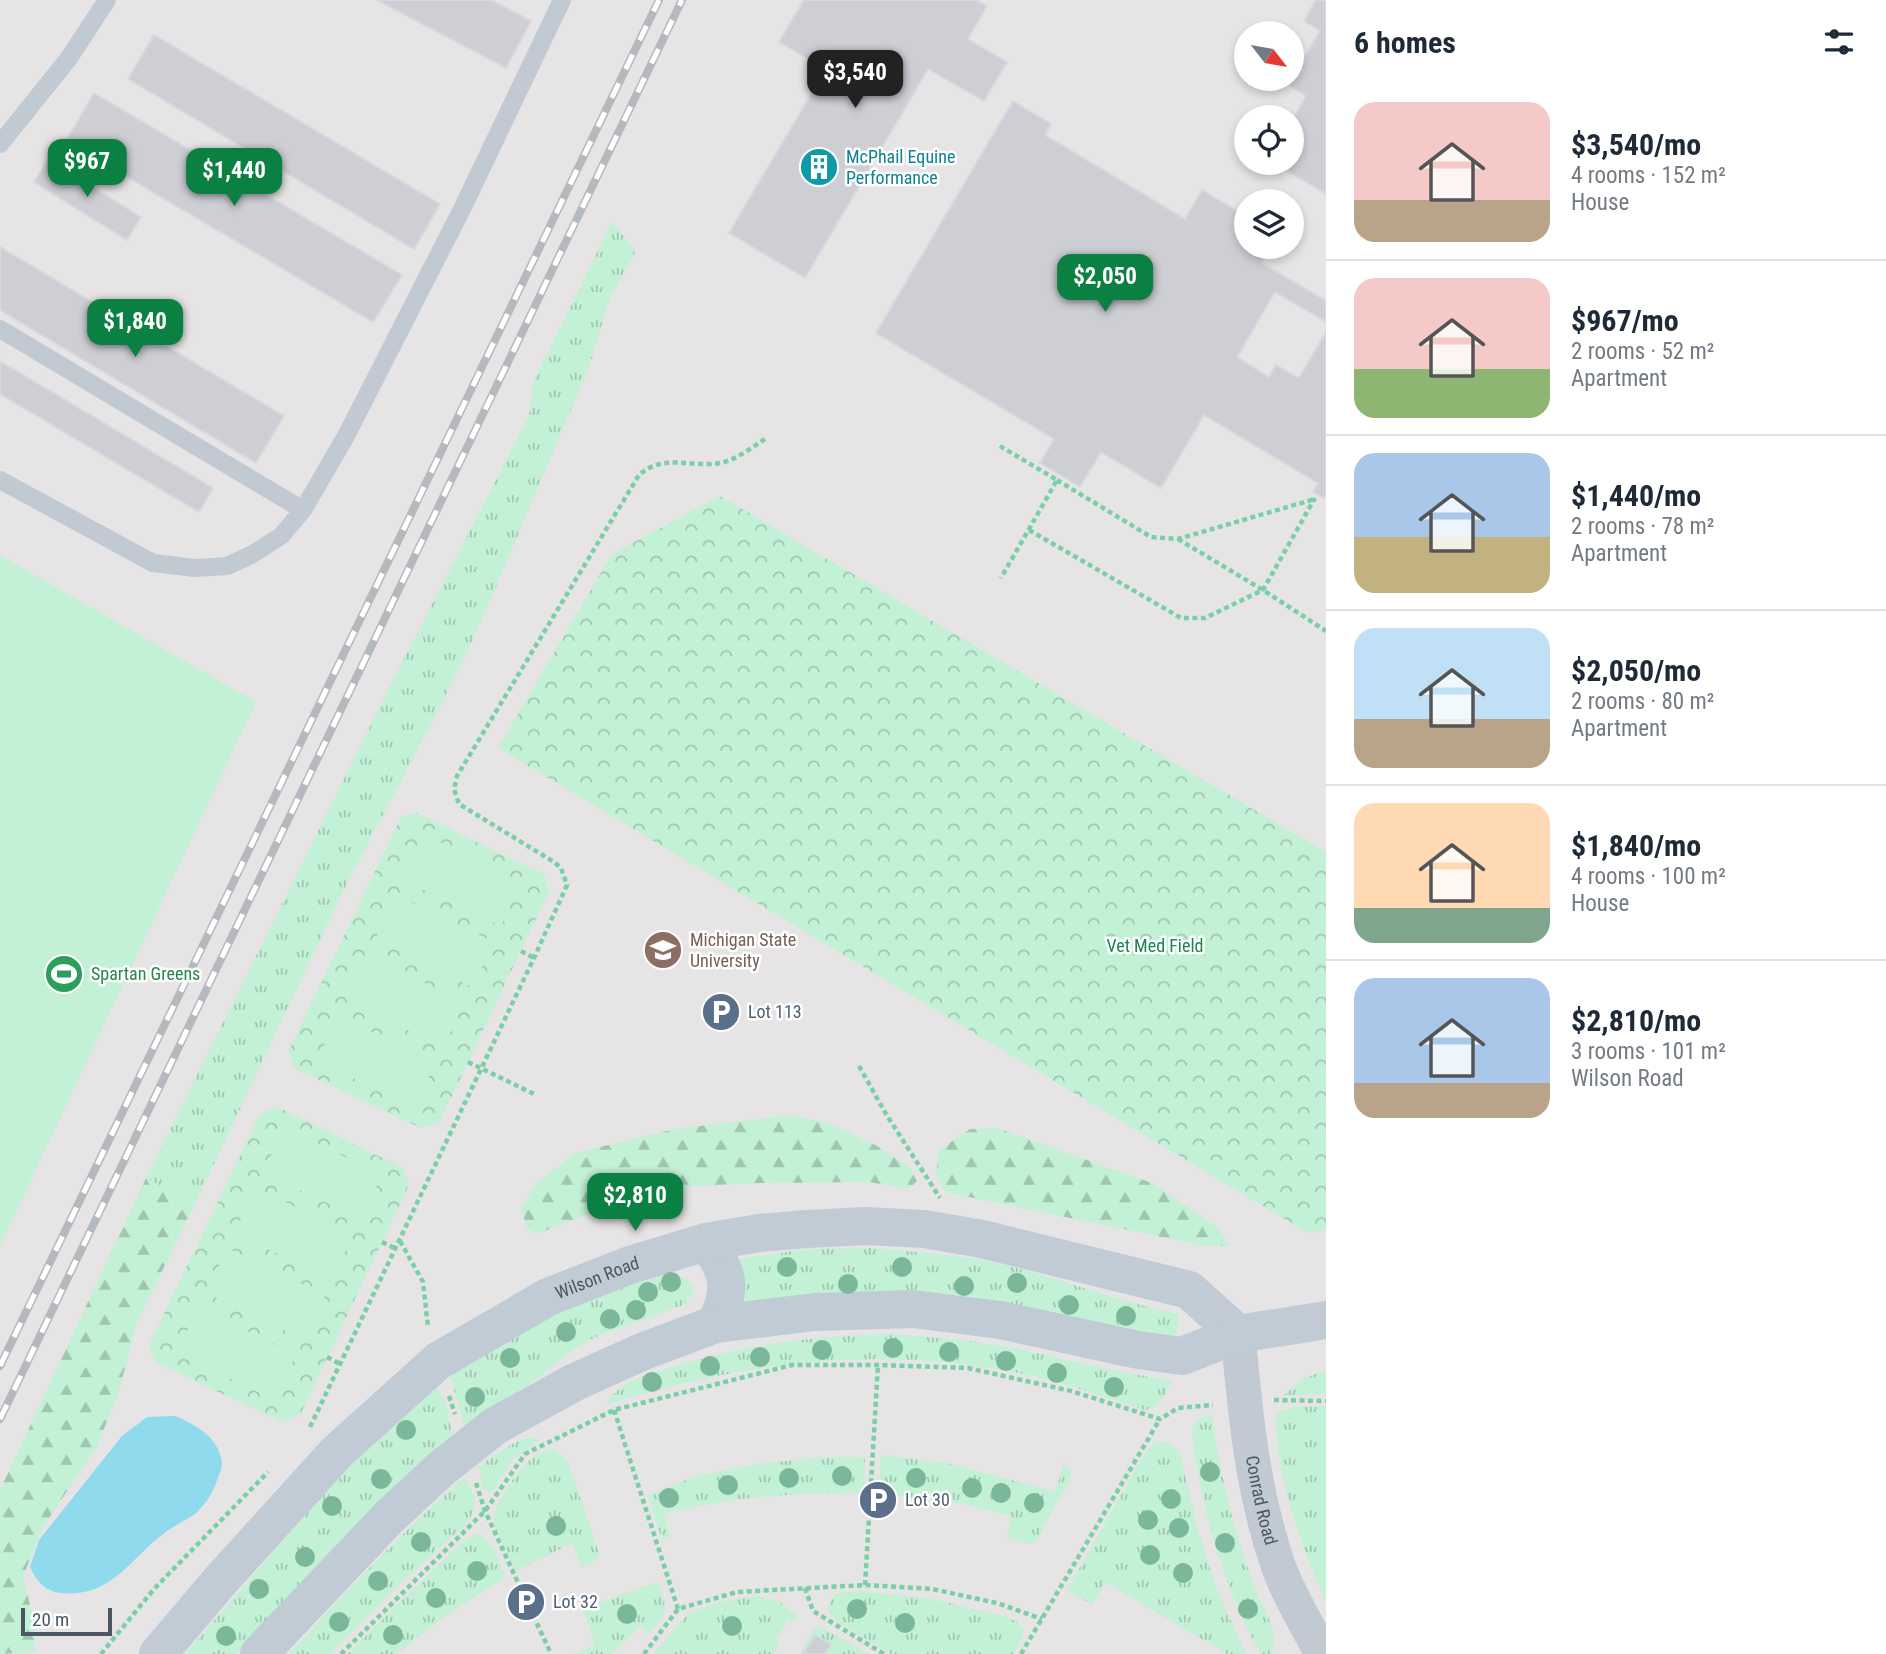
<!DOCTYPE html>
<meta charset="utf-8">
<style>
body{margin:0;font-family:"Roboto Condensed",sans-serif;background:#f6f6f7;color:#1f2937;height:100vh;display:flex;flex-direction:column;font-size:26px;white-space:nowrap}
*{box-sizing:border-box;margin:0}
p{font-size:23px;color:#747a83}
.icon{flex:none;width:38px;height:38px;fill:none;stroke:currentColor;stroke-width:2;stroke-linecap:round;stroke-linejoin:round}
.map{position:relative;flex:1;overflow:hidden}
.panel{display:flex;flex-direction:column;background:#fff;width:560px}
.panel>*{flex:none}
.needle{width:46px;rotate:121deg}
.buttons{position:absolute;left:1234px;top:21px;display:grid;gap:14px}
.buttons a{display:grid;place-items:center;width:70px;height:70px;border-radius:50%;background:#fff;box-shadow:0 4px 10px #0003;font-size:35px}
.scale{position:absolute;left:21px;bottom:18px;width:91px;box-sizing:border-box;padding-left:7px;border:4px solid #4a5661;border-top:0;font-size:19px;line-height:24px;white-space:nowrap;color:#4a5661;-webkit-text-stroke:5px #fff;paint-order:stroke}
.price{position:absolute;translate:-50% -60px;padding:0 16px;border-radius:14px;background:#0b8043;color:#fff;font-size:23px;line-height:46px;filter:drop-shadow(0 2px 4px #0008)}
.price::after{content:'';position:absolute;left:50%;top:42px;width:21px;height:16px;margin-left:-10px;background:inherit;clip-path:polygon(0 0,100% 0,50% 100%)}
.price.current{background:#222;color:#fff}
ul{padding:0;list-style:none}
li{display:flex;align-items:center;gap:21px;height:175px;padding:0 28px}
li+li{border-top:2px solid #e0e1e3}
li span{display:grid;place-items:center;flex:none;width:196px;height:140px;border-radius:21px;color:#555}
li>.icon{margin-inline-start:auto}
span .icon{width:84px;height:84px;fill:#fffc;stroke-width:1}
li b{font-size:30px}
h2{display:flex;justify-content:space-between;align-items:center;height:84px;padding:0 28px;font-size:30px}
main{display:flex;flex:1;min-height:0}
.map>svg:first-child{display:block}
</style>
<main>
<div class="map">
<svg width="1326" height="1654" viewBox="0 0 1326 1654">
<defs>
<pattern id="grass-tufts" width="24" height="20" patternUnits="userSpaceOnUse" patternTransform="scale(1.75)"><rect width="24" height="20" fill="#c3f1d5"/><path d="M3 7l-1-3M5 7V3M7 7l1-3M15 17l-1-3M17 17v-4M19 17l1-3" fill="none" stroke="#a0c6b0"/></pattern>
<pattern id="forest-firs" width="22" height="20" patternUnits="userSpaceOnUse" patternTransform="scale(1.75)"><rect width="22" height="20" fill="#c3f1d5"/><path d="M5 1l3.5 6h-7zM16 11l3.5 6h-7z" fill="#a0c6b0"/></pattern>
<pattern id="park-crowns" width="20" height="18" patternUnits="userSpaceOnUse" patternTransform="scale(1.75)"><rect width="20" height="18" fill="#c3f1d5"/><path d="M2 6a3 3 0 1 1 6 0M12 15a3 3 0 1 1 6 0" fill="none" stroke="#a0c6b0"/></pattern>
</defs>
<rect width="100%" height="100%" fill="#f5f3f3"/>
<path fill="#e6e4e5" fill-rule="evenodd" d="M0 0H1326V1654H0ZM1246 33H1292V79H1246ZM1246 117H1292V163H1246ZM1246 201H1292V247H1246Z"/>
<path fill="url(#grass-tufts)" d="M612 222 636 251 609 300 590 365 477 631 439 709 342 893 195 1204 146 1178 394 678 529 416 533 382Z
M874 1248C917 1252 960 1255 1002 1264 1062 1279 1119 1302 1179 1314L1175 1341 741 1306 735 1259 810 1249Z
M670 1274C690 1276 703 1289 683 1305L600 1335 578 1346 521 1391 465 1428 450 1376C518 1332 589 1291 670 1274Z
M890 1334C931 1337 972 1340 1013 1348 1067 1359 1118 1374 1172 1380 1166 1394 1161 1407 1145 1410 1104 1397 1061 1381 1018 1373 874 1345 743 1362 605 1405 619 1381 648 1374 673 1367 746 1344 814 1336 890 1334Z
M1326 1370V1394L1283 1396 1302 1379Z
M437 1388 444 1398 453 1437 257 1629 236 1654H185L316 1503 359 1457 395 1421Z
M1326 1406V1599C1302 1554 1272 1461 1277 1412L1294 1407Z
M1212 1414C1217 1453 1225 1493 1236 1531 1241 1550 1248 1569 1255 1588 1264 1610 1278 1629 1272 1654H1261C1228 1597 1208 1531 1197 1467 1195 1452 1188 1434 1196 1420Z
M531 1438 540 1439 512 1460 494 1490 488 1491 482 1488 479 1466 518 1440Z
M1164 1442 1173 1445 1179 1451 1199 1533 1217 1590 1246 1654H1227L1105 1582 1092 1605 1067 1590 1145 1453 1153 1444Z
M555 1448 568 1462 599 1553 595 1561 582 1567 572 1543 516 1571C509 1556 496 1537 494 1520 493 1505 518 1470 530 1460 537 1454 547 1451 555 1448Z
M881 1455 947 1463 1055 1492 1064 1463 1070 1471V1479L1036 1541 1031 1544 1007 1538 1011 1516 963 1504 878 1494Z
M833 1457H865L864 1493C797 1492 728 1497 664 1514L670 1537 662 1540 648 1495 696 1476 762 1463Z
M464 1478C476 1495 479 1506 467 1523L399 1585 330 1654H289C345 1593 401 1532 464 1478Z
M475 1534C493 1537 499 1562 506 1577L445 1616 397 1654H347L463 1541Z
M657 1582C670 1608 666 1611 650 1634L640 1626 611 1654H574L595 1644 582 1609Z
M863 1591 928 1598 1002 1616 1016 1621 1024 1630 1022 1638 1013 1654H891L836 1621 828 1610 831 1600 837 1593Z
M758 1596 780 1602 797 1616 793 1622 788 1619 776 1640 778 1645 774 1654H653L689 1613 719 1602Z
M821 1627 868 1654H825L831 1644 816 1635 804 1654 801 1652 814 1629Z"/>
<path fill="url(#forest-firs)" d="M791 1115 831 1124 877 1146 909 1167 917 1181 909 1189 869 1182 756 1183 678 1187 589 1214 536 1234 527 1228 521 1209 537 1182 559 1166 571 1154 675 1129Z
M997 1128 1152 1183 1217 1227 1230 1246H1205L945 1192 936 1174 939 1150 970 1129Z
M146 1178 195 1204 137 1322 118 1395 96 1448 41 1530 23 1577 34 1621 35 1652 0 1654V1490Z"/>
<path fill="url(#park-crowns)" d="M720 496 1326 852V1229L1308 1233 498 748 612 554Z
M417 813 543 874 549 891 439 1123 421 1128 294 1068 289 1050 401 817Z
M278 1107 403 1168 409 1185 300 1415 282 1422 155 1362 149 1345 260 1114Z"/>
<path fill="#c3f1d5" d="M0 555 256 702 0 1246Z
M425 835 522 882 501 926 403 880Z
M396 895 494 942 472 987 375 940Z
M367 956 465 1002 443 1047 346 1000Z
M338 1016 436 1062 414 1107 317 1061Z
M285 1128 382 1175 361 1219 263 1173Z
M256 1188 353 1235 332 1280 234 1233Z
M227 1248 325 1295 303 1339 206 1293Z
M198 1308 296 1355 274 1400 177 1353Z"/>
<path fill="#90daee" d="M175 1416C196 1425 219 1437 222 1463 222 1469 218 1477 216 1483 212 1494 204 1506 195 1514 185 1521 173 1526 163 1534 128 1561 111 1598 60 1593 45 1591 36 1581 30 1567L39 1540 122 1436 147 1417Z"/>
<path fill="#cdcfd5" stroke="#d7d9de" stroke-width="2" d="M377 0H491L531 21 506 68Z
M804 0H976L987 6 968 39 1007 62 984 101 928 69 805 278 729 233 826 69 779 42Z
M1316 0H1326V194L1274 163H1292V121L1306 96 1288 85 1320 31 1304 21Z
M154 35 440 204 414 249 128 79Z
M94 93 402 275 373 322 66 141Z
M1013 101 1051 124 1045 135 1185 219 1202 190 1246 216V247H1271L1262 263 1326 301V322L1275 292 1237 357 1269 377 1276 365 1299 378 1326 332V494L1324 498 1313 492 1318 483 1204 415 1161 488 1101 452 1080 487 1040 463 1054 439 876 333Z
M48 159 141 217 127 240 34 182Z
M0 247 284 416 256 463 0 310Z
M0 361 213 488 199 512 0 394Z
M815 1635 831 1644 825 1654H803Z"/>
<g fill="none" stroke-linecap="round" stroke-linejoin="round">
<path stroke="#7ad0a6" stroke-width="4.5" stroke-dasharray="5 3.5" stroke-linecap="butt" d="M1000 446 1057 480 1001 578
M1057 480 1151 537 1178 539 1315 499
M1029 530 1181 618H1205L1263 590 1315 498
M1178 539 1263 590 1326 631
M521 951 534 958
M468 1062 534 1094
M859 1066 886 1114 940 1198
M400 1241 423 1282 428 1327
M382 1242 396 1249
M327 1357 340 1364
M449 1396 455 1414
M1274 1400 1326 1401
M614 1410 678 1609
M310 1427 534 958 567 885 561 868 554 862 459 804 454 789 457 776 639 475C664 453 691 468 720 463 736 460 751 448 765 439
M476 1483 485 1511 551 1654
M865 1585 878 1365
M805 1588 813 1611 884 1654
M101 1654 154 1589 268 1472
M341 1654 485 1511 525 1454 614 1410 792 1365H878L968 1368 1071 1391 1160 1419 1178 1408 1213 1405
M644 1654 678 1609 737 1592 865 1585 932 1589 997 1603 1042 1619
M1021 1654 1160 1419"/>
<path stroke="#c1cad2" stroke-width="18" d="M0 144 69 58 107 0
M0 329 303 510
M0 480 153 563 195 568 227 566 251 555 281 536 303 510 346 436 463 207 562 0"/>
<path stroke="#c1cad2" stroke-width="35" id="s1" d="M1238 1334C1245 1411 1252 1488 1277 1562 1286 1591 1308 1626 1322 1654"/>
<g stroke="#c1cbd6" stroke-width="38">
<path d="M706 1242C730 1272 732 1289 716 1324"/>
<path id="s2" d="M158 1654 220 1581 337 1452 438 1361 548 1297 630 1265 706 1242 759 1233 807 1229 866 1226 924 1229 982 1239 1189 1290 1238 1334"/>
<path d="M259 1654 390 1516 442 1468 495 1426 575 1382 644 1351 716 1324 815 1312 913 1309 1000 1320 1138 1350 1182 1356 1238 1334 1326 1320"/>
</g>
<g stroke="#b5b8bd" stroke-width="8">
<path id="rail" d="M0 1366 659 0
M0 1419 682 0"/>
</g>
<use href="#rail" stroke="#fff" stroke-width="5" stroke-dasharray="16" stroke-linecap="butt"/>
</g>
<g fill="#7bb799">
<circle cx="787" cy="1267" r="10"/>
<circle cx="902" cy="1267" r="10"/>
<circle cx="671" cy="1282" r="10"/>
<circle cx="1017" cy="1283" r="10"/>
<circle cx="848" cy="1284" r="10"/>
<circle cx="964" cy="1286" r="10"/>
<circle cx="648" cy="1292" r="10"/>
<circle cx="1069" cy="1305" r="10"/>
<circle cx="636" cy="1310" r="10"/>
<circle cx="1126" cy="1316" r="10"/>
<circle cx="610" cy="1319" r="10"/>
<circle cx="566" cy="1332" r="10"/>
<circle cx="893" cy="1348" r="10"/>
<circle cx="822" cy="1350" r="10"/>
<circle cx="949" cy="1352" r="10"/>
<circle cx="760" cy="1357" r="10"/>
<circle cx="510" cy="1358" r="10"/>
<circle cx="1006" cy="1361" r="10"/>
<circle cx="710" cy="1366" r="10"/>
<circle cx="1057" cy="1373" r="10"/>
<circle cx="652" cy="1382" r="10"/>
<circle cx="1114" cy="1387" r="10"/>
<circle cx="475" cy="1397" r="10"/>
<circle cx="406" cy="1430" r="10"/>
<circle cx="1210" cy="1472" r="10"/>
<circle cx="842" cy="1476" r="10"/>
<circle cx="789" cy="1478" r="10"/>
<circle cx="916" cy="1478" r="10"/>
<circle cx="381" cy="1479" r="10"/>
<circle cx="728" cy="1485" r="10"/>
<circle cx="972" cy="1488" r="10"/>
<circle cx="1001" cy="1493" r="10"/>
<circle cx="669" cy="1498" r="10"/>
<circle cx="1171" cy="1499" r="10"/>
<circle cx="1034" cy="1503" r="10"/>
<circle cx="332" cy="1506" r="10"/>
<circle cx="1148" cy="1520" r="10"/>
<circle cx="556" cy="1526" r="10"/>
<circle cx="1179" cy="1528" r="10"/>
<circle cx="421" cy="1542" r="10"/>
<circle cx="1225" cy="1543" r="10"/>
<circle cx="1150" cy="1555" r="10"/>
<circle cx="305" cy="1557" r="10"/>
<circle cx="477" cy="1571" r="10"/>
<circle cx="1183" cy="1573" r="10"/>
<circle cx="378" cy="1581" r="10"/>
<circle cx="259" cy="1589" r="10"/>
<circle cx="436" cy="1598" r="10"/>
<circle cx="857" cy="1609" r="10"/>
<circle cx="1248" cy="1609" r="10"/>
<circle cx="627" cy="1614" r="10"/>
<circle cx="339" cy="1622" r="10"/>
<circle cx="905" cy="1623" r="10"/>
<circle cx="732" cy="1626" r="10"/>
<circle cx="393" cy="1635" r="10"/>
<circle cx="226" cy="1636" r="10"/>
</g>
<defs>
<g id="building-disc" transform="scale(2.0125)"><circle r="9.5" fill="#0f9aa8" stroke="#fff"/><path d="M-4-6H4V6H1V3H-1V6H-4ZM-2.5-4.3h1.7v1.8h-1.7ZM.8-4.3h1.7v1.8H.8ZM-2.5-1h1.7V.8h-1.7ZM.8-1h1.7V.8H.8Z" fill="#fff"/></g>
<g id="university-disc" transform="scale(2.0125)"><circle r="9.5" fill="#8d6e63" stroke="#fff"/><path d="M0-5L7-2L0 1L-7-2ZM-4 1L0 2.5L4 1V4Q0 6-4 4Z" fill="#fff"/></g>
<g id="stadium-disc" transform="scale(2.0125)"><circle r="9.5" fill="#2e9e5b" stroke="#fff"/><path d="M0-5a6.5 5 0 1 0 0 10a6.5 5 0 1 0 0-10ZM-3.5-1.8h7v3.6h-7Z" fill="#fff"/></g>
<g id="parking-disc" transform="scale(2.0125)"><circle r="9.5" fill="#5c6f8a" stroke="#fff"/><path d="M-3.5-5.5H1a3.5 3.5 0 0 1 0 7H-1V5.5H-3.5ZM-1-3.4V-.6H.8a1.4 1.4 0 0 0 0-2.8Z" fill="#fff"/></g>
</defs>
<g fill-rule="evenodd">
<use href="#building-disc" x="819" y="167"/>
<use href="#university-disc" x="663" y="950"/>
<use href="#stadium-disc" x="64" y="974"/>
<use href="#parking-disc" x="721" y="1012"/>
<use href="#parking-disc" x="878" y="1500"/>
<use href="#parking-disc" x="526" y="1602"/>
</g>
<g text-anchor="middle" stroke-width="5" stroke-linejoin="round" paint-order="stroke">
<g font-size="18" fill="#0d838f" stroke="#fff" text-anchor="start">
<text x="846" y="163">McPhail Equine<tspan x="846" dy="21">Performance</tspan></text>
</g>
<g font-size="18" fill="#785e54" stroke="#fff" text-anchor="start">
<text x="690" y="946">Michigan State<tspan x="690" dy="21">University</tspan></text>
</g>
<g font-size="18" fill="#17864f" stroke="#fff">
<text x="1155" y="952">Vet Med Field</text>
</g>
<g font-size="18" fill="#27864d" stroke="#fff" text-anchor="start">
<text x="91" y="980">Spartan Greens</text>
</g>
<g font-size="18" fill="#4e5e75" stroke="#fff" text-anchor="start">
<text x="748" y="1018">Lot 113</text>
<text x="905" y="1506">Lot 30</text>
<text x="553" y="1608">Lot 32</text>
</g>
<g font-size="18" fill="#4a5661" stroke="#fff">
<text dy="6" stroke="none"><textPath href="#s2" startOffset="586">Wilson Road</textPath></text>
<text dy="6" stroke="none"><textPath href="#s1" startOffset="168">Conrad Road</textPath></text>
</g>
</g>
</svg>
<div class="buttons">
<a><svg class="needle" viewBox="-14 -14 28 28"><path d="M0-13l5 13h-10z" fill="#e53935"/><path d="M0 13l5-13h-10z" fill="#747a83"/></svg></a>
<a><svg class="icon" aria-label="locate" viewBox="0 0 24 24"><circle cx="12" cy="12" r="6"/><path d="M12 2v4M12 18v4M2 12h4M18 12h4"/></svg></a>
<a><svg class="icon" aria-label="layers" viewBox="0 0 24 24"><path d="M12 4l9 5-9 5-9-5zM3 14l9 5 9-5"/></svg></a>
</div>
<div class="scale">20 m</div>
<b class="price current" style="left:855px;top:110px">$3,540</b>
<b class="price" style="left:87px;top:199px">$967</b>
<b class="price" style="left:234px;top:208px">$1,440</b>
<b class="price" style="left:1105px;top:314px">$2,050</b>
<b class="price" style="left:135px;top:359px">$1,840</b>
<b class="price" style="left:635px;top:1233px">$2,810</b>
</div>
<section class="panel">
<h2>6 homes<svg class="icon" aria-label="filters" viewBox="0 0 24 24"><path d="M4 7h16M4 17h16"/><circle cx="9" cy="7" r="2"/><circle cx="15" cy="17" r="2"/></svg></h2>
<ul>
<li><span style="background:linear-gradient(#f6c9c9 70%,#b9a48a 0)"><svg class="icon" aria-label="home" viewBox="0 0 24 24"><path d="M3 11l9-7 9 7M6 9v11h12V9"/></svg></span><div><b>$3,540/mo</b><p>4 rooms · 152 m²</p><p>House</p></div></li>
<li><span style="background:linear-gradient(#f6c9c9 65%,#8fb573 0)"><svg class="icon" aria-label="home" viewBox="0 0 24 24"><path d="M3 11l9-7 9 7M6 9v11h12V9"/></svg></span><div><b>$967/mo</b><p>2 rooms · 52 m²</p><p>Apartment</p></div></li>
<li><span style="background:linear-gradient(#a9c7e8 60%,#c2b280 0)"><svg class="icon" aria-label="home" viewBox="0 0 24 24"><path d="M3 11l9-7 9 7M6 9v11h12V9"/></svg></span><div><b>$1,440/mo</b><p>2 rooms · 78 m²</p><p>Apartment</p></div></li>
<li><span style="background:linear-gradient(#bfe0f5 65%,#b9a48a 0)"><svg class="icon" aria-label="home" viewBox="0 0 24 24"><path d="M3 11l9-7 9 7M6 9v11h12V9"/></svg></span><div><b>$2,050/mo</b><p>2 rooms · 80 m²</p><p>Apartment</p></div></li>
<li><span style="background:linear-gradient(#ffd9b3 75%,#7fa58c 0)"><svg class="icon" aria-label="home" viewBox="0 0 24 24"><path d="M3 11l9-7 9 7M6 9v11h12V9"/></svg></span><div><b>$1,840/mo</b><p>4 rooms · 100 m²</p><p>House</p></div></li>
<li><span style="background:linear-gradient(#a9c7e8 75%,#b9a48a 0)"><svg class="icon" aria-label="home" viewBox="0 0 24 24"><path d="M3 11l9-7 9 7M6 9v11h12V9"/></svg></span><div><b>$2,810/mo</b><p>3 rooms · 101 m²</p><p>Wilson Road</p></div></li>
</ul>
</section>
</main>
